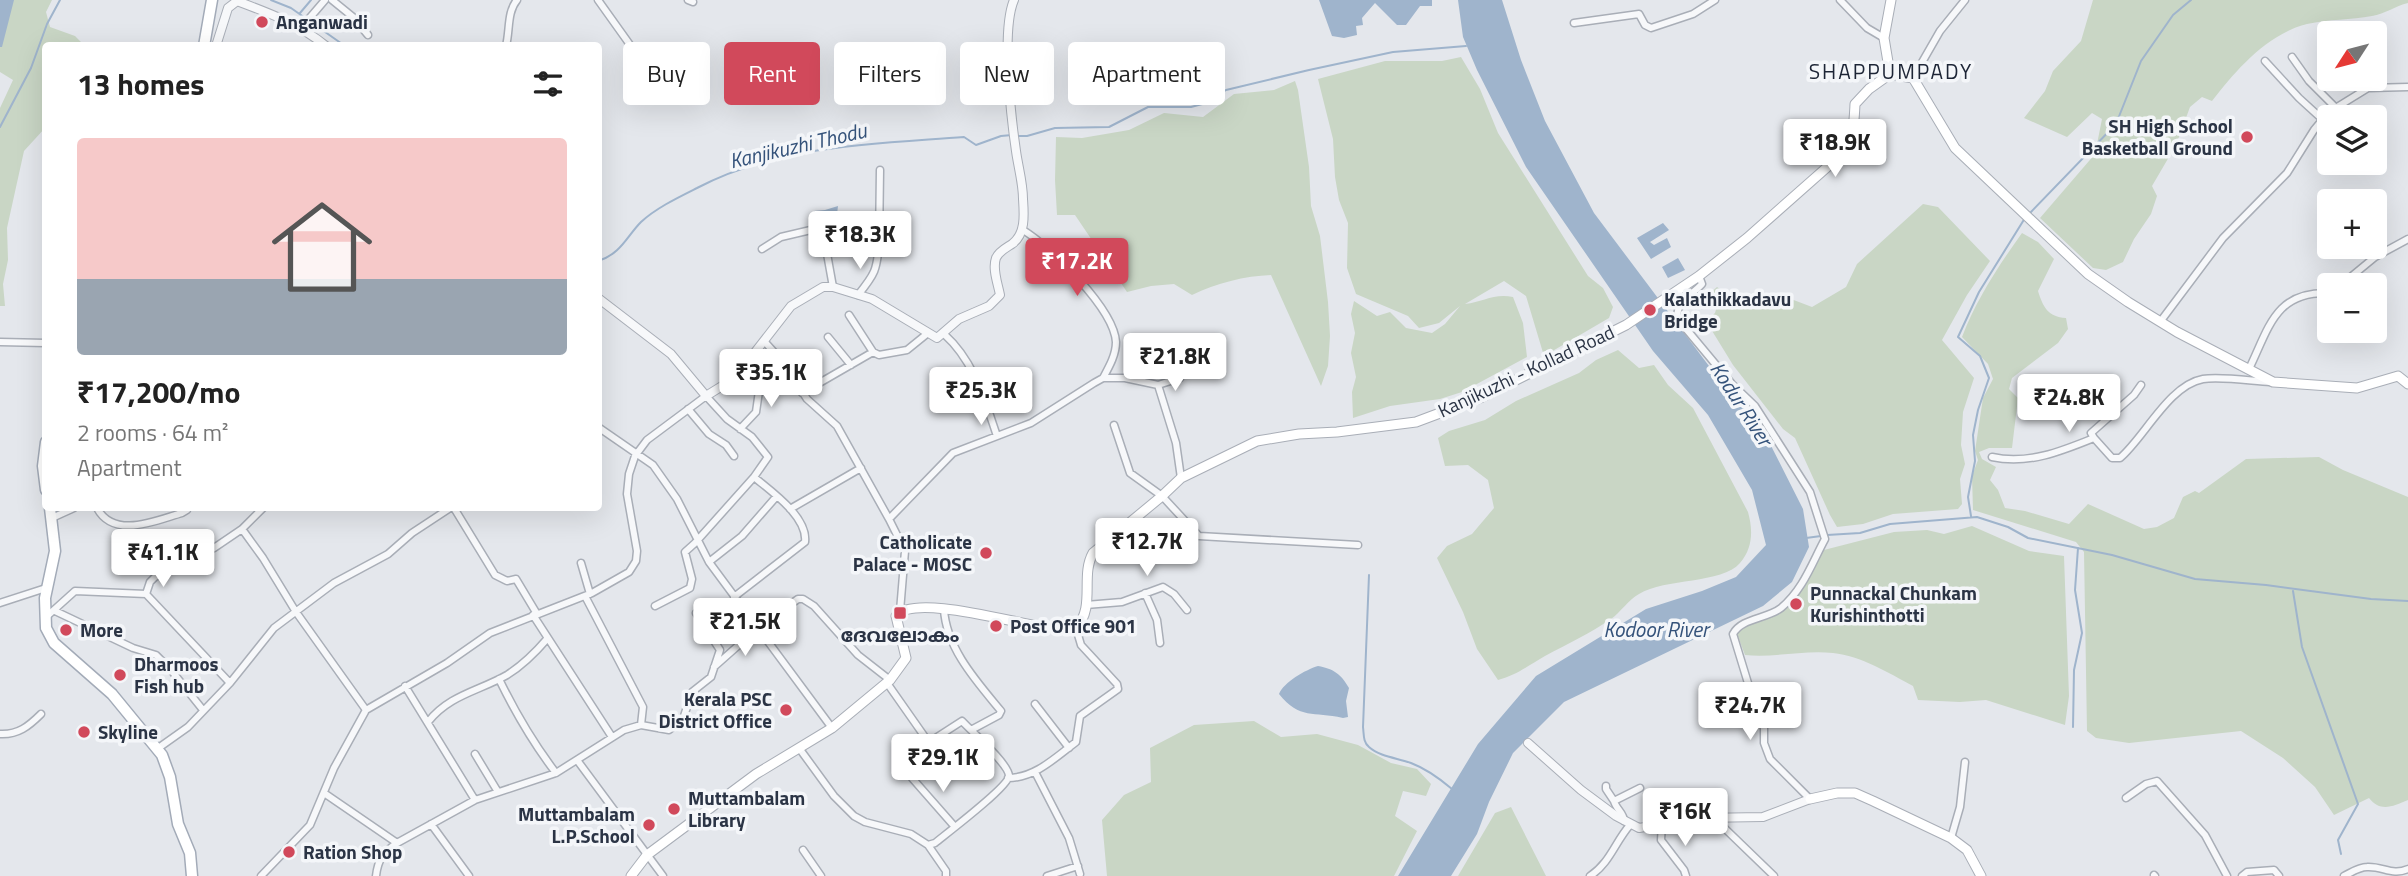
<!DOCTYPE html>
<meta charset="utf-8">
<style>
body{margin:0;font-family:"Titillium Web","Noto Sans Malayalam",sans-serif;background:#f2f2f2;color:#222;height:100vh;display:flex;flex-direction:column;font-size:26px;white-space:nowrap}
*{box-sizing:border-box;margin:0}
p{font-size:23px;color:#767676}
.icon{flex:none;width:38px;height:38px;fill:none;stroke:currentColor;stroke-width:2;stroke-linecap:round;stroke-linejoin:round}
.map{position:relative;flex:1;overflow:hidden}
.details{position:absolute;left:42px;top:42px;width:560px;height:469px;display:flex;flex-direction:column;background:#fff;border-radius:7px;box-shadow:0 7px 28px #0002}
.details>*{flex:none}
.guide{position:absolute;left:623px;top:42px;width:665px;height:63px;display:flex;gap:14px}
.needle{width:46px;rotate:234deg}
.controls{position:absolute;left:2317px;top:21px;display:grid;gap:14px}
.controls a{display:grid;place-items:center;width:70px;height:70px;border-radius:7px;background:#fff;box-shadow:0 7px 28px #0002;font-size:35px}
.price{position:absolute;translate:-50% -60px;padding:0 16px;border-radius:7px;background:#fff;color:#222;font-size:23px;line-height:46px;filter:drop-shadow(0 2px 4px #0008)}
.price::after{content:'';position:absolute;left:50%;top:42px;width:21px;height:16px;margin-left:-10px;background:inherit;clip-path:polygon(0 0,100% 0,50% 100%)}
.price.selected{background:#d1495b;color:#fff}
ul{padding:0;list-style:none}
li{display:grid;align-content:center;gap:14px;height:371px;padding:0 35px}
li span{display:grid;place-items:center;height:217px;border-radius:7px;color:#555}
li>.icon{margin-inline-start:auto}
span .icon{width:126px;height:126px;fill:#fffc;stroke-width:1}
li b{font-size:30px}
h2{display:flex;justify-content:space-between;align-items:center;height:84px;padding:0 35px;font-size:30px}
.pill{padding:0 24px;border-radius:7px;background:#fff;box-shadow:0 7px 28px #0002;font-size:24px;line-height:63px}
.pill.selected{background:#d1495b;color:#fff}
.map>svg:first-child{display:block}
</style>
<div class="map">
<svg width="2408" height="876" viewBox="0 0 2408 876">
<rect width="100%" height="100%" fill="#e4e7ec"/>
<path fill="#c9d6c5" d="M0 0H52L46 12 50 27 75 36 84 45 46 46 45 128 24 151 7 228 8 260 3 284 5 306H0V108L13 80 0 72Z
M2093 0H2408V3C2395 6 2385 14 2372 16 2351 20 2329 19 2307 24 2267 34 2236 70 2212 101L2202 97 2190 107 2176 145 2152 186 2157 196 2151 214 2134 239 2123 262 2106 270 2093 268 2040 218 2095 154 2102 119 2092 113 2067 137 2024 118 2045 91 2053 71 2081 41Z
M1461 57 1480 89 1498 133 1588 276 1603 288 1613 307 1609 318 1544 356 1526 296 1504 281 1465 304C1483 302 1494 293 1513 297L1523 323 1527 357 1462 392 1440 399 1390 406 1353 418 1352 392 1356 377 1351 353 1355 333 1351 314 1354 301 1377 316 1390 312 1406 328 1432 333 1445 324 1460 306 1439 323 1419 328 1408 316 1356 294 1347 268 1348 223 1339 200 1335 177 1333 139 1318 79 1385 61H1442Z
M1295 81 1298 90 1309 167 1311 206 1320 236 1328 302 1330 336 1328 366 1321 386 1271 275C1245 276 1216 283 1192 295L1174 284 1151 286 1127 292 1075 215H1057L1055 180 1056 137 1082 138 1129 130 1164 113 1203 117 1234 94 1274 90Z
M1923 204 1938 207 1990 261 1967 295 1942 340 1974 378 1963 412 1961 445 1965 464 1960 479 1962 504 1958 509 1893 514 1863 524 1837 527 1830 515 1795 438 1783 429 1733 365 1706 321 1715 313 1717 306 1708 295 1717 287 1743 305 1791 299 1812 307 1846 287 1857 264Z
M2022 233 2038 242 2054 259 2038 291C2043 307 2048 317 2066 318L2068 329 2058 343 2012 378 2009 389 2018 398 2012 448H1989L1979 452 1982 459 1996 467 1990 480 1998 490 2005 508 2025 511 2069 524 2088 504 2144 529 2157 527 2174 518 2183 497 2195 491 2199 493 2246 459 2319 457 2343 470 2408 497V800C2393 806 2381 813 2369 798L2334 815 2315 787 2283 758 2241 731 2129 743 2096 738 2087 731 2084 552 2076 542 1973 510 1972 476 1978 460 1975 451 1983 398 1993 379 1988 364 1962 337C1976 300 1999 265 2022 233Z
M1618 350 1639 368 1654 365 1668 385 1693 408 1748 512C1753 530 1753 548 1740 563 1722 584 1665 578 1639 594 1628 600 1621 612 1611 619 1591 633 1567 644 1545 656 1529 665 1517 675 1498 680L1477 649 1463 612 1437 558 1447 546 1472 534 1494 508 1488 480 1468 465 1445 466 1438 438 1449 431 1485 420 1516 401 1579 373 1596 360Z
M1972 526 2029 551 2064 556 2069 696 2065 725 1986 700 1960 702 1918 700 1913 686C1889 673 1861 656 1833 653 1803 650 1774 658 1745 655L1737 634C1746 623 1760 623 1772 617 1798 604 1811 576 1820 551L1894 532 1927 530 1944 534Z
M1254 721 1281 737 1317 734 1358 745 1391 763 1417 769 1431 784 1426 796 1403 791 1395 816 1417 831 1394 876H1107L1102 820 1124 795 1151 782 1150 748 1194 725Z
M1511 807 1546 876H1458L1495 813Z"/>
<path fill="#9fb4cc" d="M0 0H14L2 47H0Z
M1319 0H1432V6H1420L1406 25H1397L1375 3 1362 18 1363 25 1356 26 1357 35 1344 38 1332 36Z
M1458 0H1502L1521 60 1545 121 1594 213 1727 390 1762 428 1803 509 1809 547 1792 582 1763 606 1564 702 1513 753 1489 802 1477 834 1451 876H1398L1478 744 1536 676 1646 609 1702 591 1736 577 1766 545 1752 490 1708 415 1653 351 1526 167 1477 70 1463 37Z
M838 206 836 223 823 227 818 224 814 211 825 210Z
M1663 223 1669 230 1650 242 1654 245 1667 238 1671 247 1651 259 1637 238Z
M1678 258 1685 270 1668 278 1662 267Z
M1318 666C1334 669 1341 674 1349 688L1346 701 1348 717 1343 718C1313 711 1300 720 1279 694 1284 682 1305 670 1318 666Z"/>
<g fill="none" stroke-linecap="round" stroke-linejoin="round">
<path stroke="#9fb4cc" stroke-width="2" d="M271 0 291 8 345 46
M300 13 311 0
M0 127 31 68 47 24 60 0
M1018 136H1027L1055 128 1109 127 1148 107H1191L1206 103 1226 90 1309 70 1393 52 1466 46
M2029 214 2116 124 2141 61 2173 15 2191 0
M598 261C621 254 627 236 641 222 656 208 679 197 697 188 778 145 875 144 964 137L976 145 1001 136 1012 135
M1971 516 1968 497 1975 461 1973 435 1978 410 1989 378 1980 356 1958 337 1979 292 2025 218
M1827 535 1860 533 1890 524 1977 517 2008 527 2028 538 2112 555 2195 579 2266 585 2371 599 2408 601
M1806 538 1821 536
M1369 575 1363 727C1364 735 1363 742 1369 747 1380 757 1398 758 1411 763 1427 769 1439 778 1452 789
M2293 591 2302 647 2358 804 2338 840 2341 854
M2073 727 2074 670 2082 633 2075 590 2078 548"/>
<g stroke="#a9aeb7" stroke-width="9">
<path id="minor" d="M332 0 353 17 368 35
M598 0 633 49
M688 0 693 2
M1840 0 1867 28 1884 38
M1574 23 1639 14 1645 25 1651 28 1693 14 1715 0
M301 28 325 0
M506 46C510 30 507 12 517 0
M2292 57 2309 81 2336 108
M2265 61 2299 98 2322 119
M1913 78 1940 31 1965 0
M1023 230C1051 247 1114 309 1116 342 1116 355 1109 367 1103 378
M879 243 880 170
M762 249 781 237 815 229 824 237 833 287
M1699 276 1702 284C1691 296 1677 300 1677 318L1732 384 1755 406 1810 492 1825 539C1812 563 1803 590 1781 608 1767 619 1741 618 1733 634L1755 706 1764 728V743L1770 759 1810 799
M2341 285 2375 257 2408 239
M858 295C875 274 877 270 879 243L866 240
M2160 322 2223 238 2287 173 2314 130 2329 112 2368 88 2408 87
M944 334C974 361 984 398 997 436
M828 337 851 365
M764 341 783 362 807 399 837 426 889 519 905 551 900 611
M0 342 46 343
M873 352 879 355 907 350 928 333
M2249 369C2269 328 2275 291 2329 293
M1158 385 1180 378
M802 393 873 352 849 315
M688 409 709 434 726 445 734 456
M1114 425 1130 473 1162 496 1199 536 1358 545
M598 427 653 465 677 499 709 562 832 728
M740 429 756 412 759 391 788 372
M2094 438 2091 433 2134 395 2141 385
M1992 457C2028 465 2062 451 2094 438L2112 458H2120C2144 438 2169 385 2203 379 2220 376 2252 381 2270 382
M97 508C114 540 157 520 182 513L187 510
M454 508 495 575 507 581 516 579 537 614
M790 509 861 468
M52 518 74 508
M889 519 953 453 1031 423 1094 383 1103 378H1125L1158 385 1176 443 1181 478
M242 529 263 558 296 612 366 710
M709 562 742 536 776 497
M581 563 590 594
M1145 593 1157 620 1160 643
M146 594 230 683
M585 596 643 707 641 725
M734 597 805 542C808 517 772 492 754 477
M0 603 46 588
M1086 605 1122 602 1163 587 1174 594 1187 610
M944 609C946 648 977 682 1001 711L999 715 971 730
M55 611 133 648 156 655 171 670 203 710
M533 615 612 737
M45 618 75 591 146 594 150 582 155 577 214 548 242 529 263 508
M714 667 758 628 798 599H803L814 606 858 655 890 680
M499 679C515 712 533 743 556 773
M405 686 475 800
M1035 704 1069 748
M428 722C449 695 479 691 507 675 523 665 535 653 547 639
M0 734C18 735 29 726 41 714
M799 748 834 796 854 816 865 822 911 834 928 845 935 843C946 834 1008 787 1009 776 1009 764 971 731 962 721L931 741 927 740 887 683
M157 749 188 727 230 683 274 628 334 583 388 554 412 533 450 508
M475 754 498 792
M577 760 663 876
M1035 772 1069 838 1080 874
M912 778 955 827
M1008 778C1035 778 1056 757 1076 742L1080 716 1118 689 1117 684 1081 645 1076 628
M1606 786V789L1614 801
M324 793 397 843 475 800 556 773 624 730 641 725 669 730 683 719 692 692 711 677 720 650 696 613
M2126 798 2146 784 2157 781 2205 835 2227 876
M1714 818 1774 876
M1624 821C1624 813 1616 809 1614 801L1640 788
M431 824 469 876
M1662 824 1661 840 1684 870 1686 876
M1951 838 1960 807 1965 762
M928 845 946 871V876
M803 850 821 876
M2154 875 2155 876
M261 876 310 825 334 768 366 710 447 663 490 633 592 593 629 572 636 561 637 551 627 494 629 474 635 456 647 440 706 396 727 419 752 437 768 457 754 477 695 543 685 552 692 579 690 588 655 606
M376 876C378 859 383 853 397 843
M1047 876 1078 866
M1590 876C1610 863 1615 842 1630 825
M2242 876 2247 872 2274 870 2279 876
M2344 876C2352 872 2359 867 2367 867 2383 866 2392 876 2408 869"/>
</g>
<g stroke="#a9aeb7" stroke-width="10">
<path id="tertiary" d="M216 46 228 8 237 1C269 13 299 24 326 46
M598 298 671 354 706 396 735 378 791 306 823 287H833L872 299 937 338 959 319 989 306 1000 295C998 284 992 269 996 258 999 251 1006 248 1012 244 1026 234 1024 214 1023 199 1023 183 1018 166 1016 151 1011 117 1001 30 1014 0
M1528 743 1581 790 1616 816 1639 828 1700 818 1763 817 1810 799"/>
</g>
<g stroke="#a9aeb7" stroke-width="11">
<path id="secondary" d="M1890 74 1913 78 1955 148 2088 274 2128 302 2177 332 2273 382 2357 388 2398 376 2408 384
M1810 799 1837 793H1855L1873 801 1951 838 1967 850 1981 876
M631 876 647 855 756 774 832 728 890 680 906 658 896 616C913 594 1010 622 1038 626 1050 628 1063 628 1076 628 1096 607 1080 576 1093 553L1162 496 1181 478 1257 441 1299 434 1337 432 1416 422 1480 398 1626 325 1699 276 1747 238 1842 154C1854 137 1854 124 1855 104L1869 89 1890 74 1884 38 1891 0"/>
</g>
<g stroke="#a3abb8" stroke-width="13">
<path id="primary" d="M204 46 212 0
M46 442 43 466 46 490
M50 508 55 551 45 598 46 628 54 643 112 694 162 755 170 777 178 824 190 853 192 876"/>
</g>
<use href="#minor" stroke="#f7f8fa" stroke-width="6"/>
<use href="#tertiary" stroke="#f7f8fa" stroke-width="8"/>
<use href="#secondary" stroke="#fff" stroke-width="9"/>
<use href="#primary" stroke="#fff" stroke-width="10"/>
</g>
<g fill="#d1495b" stroke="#f4f6f9" stroke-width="2.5">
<circle cx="262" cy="22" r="7"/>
<circle cx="2247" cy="137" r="7"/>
<circle cx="1650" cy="310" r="7"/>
<circle cx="986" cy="553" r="7"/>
<circle cx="1796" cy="604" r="7"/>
<rect x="893" y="606" width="14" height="14" rx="3.5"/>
<circle cx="996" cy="626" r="7"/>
<circle cx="66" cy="630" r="7"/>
<circle cx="120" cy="675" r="7"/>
<circle cx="786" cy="710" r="7"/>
<circle cx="84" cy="732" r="7"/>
<circle cx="674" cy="809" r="7"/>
<circle cx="649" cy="825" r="7"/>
<circle cx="289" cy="852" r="7"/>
</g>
<g text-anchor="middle" stroke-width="7" stroke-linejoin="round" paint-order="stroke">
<g font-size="19" font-weight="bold" fill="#2b3445" stroke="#f4f6f9" text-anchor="start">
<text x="276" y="29">Anganwadi</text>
<text x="2233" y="133" text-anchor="end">SH High School<tspan x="2233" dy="22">Basketball Ground</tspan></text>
<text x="1664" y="306">Kalathikkadavu<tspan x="1664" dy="22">Bridge</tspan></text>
<text x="972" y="549" text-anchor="end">Catholicate<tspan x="972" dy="22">Palace - MOSC</tspan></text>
<text x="1810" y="600">Punnackal Chunkam<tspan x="1810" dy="22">Kurishinthotti</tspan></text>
<text x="1010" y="633">Post Office 901</text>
<text x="80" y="637">More</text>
<text x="900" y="642" text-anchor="middle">ദേവലോകം</text>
<text x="134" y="671">Dharmoos<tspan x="134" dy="22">Fish hub</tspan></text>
<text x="772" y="706" text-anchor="end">Kerala PSC<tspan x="772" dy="22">District Office</tspan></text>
<text x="98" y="739">Skyline</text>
<text x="688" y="805">Muttambalam<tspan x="688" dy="22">Library</tspan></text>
<text x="635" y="821" text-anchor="end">Muttambalam<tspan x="635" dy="22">L.P.School</tspan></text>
<text x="303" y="859">Ration Shop</text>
</g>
<g font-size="19" fill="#2b3445" stroke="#f4f6f9">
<text transform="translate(1526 371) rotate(-25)" y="7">Kanjikuzhi - Kollad Road</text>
</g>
<g font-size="21" letter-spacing="2" fill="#1d2536" stroke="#f4f6f9">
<text x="1891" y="79">SHAPPUMPADY</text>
</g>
<g font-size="21" font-style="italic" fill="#34527a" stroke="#f4f6f9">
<text transform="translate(798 146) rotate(-13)" y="7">Kanjikuzhi Thodu</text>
<text transform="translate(1741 404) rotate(57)" y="7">Kodur River</text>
<text x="1656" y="637">Kodoor River</text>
</g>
</g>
</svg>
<div class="controls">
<a><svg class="needle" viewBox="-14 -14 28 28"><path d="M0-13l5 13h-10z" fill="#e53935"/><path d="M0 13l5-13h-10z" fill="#767676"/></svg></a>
<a><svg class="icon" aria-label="layers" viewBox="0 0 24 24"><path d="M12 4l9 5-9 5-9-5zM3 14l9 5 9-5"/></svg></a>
<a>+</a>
<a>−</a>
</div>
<b class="price" style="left:1835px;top:179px">₹18.9K</b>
<b class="price" style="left:860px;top:271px">₹18.3K</b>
<b class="price selected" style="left:1077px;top:298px">₹17.2K</b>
<b class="price" style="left:1175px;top:393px">₹21.8K</b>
<b class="price" style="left:771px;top:409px">₹35.1K</b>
<b class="price" style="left:981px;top:427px">₹25.3K</b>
<b class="price" style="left:2069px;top:434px">₹24.8K</b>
<b class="price" style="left:1147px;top:578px">₹12.7K</b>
<b class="price" style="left:163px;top:589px">₹41.1K</b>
<b class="price" style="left:745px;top:658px">₹21.5K</b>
<b class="price" style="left:1750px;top:742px">₹24.7K</b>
<b class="price" style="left:943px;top:794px">₹29.1K</b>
<b class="price" style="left:1685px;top:848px">₹16K</b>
<div class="guide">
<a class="pill">Buy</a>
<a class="pill selected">Rent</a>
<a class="pill">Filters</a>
<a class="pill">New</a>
<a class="pill">Apartment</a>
</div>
<section class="details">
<h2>13 homes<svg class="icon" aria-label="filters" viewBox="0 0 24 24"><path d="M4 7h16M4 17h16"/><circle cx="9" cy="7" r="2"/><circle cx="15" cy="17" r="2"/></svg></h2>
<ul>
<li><span style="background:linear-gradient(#f6c9c9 65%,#9aa5b1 0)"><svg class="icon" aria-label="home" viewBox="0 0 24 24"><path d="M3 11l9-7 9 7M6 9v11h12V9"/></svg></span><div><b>₹17,200/mo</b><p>2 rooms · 64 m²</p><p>Apartment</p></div></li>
</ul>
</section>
</div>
